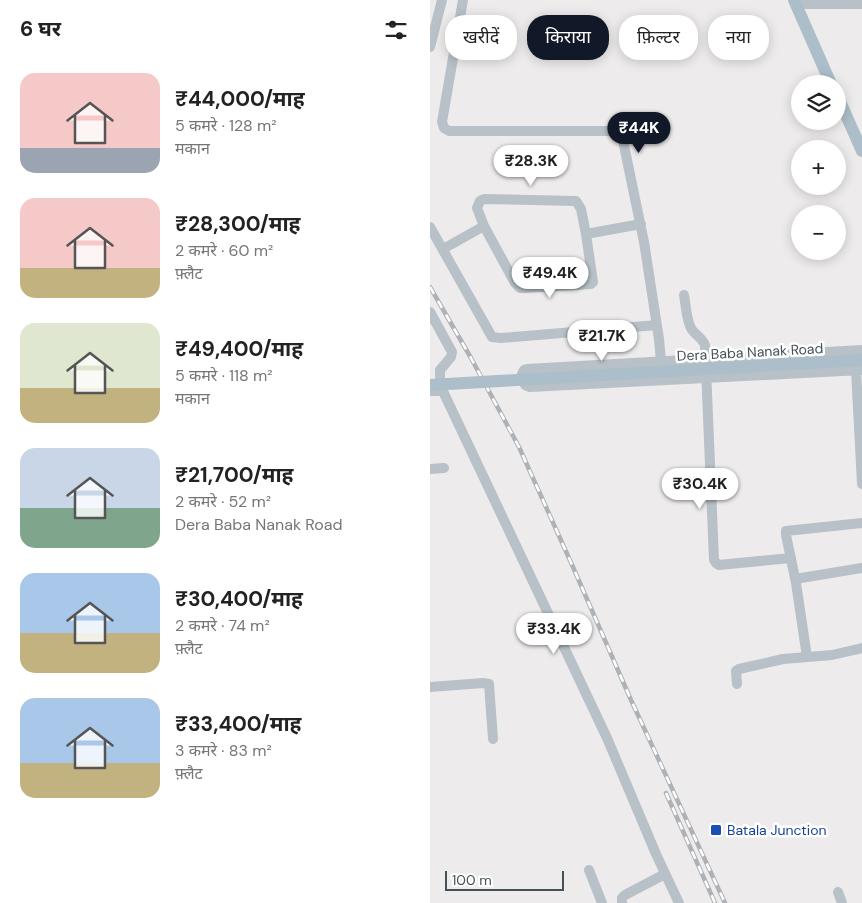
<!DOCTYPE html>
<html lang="hi">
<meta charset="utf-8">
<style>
body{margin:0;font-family:"DM Sans","Noto Sans Devanagari",sans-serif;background:#f6f6f6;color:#222;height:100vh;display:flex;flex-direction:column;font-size:19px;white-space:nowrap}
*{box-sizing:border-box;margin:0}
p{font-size:16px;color:#767676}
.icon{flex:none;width:28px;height:28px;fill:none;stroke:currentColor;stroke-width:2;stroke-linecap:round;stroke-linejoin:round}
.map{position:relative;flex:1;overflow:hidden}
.panel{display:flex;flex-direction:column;background:#fff;width:430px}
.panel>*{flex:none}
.banner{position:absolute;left:15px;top:15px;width:341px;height:45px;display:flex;gap:10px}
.fabs{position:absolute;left:361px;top:75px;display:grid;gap:10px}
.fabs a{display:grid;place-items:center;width:55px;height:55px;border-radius:50%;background:#fff;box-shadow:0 2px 12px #0003;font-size:25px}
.scale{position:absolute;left:15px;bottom:12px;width:119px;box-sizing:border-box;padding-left:5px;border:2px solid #455057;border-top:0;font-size:14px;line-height:18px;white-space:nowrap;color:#455057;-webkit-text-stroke:4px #fff;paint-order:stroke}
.price{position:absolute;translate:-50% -42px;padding:0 11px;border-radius:18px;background:#fff;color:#222;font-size:16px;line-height:32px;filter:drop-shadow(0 1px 2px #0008)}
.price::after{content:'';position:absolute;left:50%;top:30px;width:15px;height:11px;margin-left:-8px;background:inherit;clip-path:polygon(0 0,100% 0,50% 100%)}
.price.on{background:#111827;color:#fff}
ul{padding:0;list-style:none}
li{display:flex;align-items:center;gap:15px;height:125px;padding:0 20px}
li span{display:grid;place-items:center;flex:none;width:140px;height:100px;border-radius:15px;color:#555}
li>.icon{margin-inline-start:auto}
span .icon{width:60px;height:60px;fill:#fffc;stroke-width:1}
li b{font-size:21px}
h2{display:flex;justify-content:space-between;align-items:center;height:60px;padding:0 20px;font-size:21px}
.tag{padding:0 18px;border-radius:20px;background:#fff;box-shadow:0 2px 12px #0003;font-size:18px;line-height:45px}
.tag.on{background:#111827;color:#fff}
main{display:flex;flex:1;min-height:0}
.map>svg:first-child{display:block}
</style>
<main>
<section class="panel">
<h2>6 घर<svg class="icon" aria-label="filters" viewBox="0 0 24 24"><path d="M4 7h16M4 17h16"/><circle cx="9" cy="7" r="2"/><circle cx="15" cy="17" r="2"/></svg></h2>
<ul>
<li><span style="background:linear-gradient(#f6c9c9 75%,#9aa5b1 0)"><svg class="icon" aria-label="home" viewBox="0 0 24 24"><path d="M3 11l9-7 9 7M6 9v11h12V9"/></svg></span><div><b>₹44,000/माह</b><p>5 कमरे · 128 m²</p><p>मकान</p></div></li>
<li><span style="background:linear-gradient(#f6c9c9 70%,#c2b280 0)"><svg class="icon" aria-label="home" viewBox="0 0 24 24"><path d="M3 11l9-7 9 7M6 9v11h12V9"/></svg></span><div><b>₹28,300/माह</b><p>2 कमरे · 60 m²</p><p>फ़्लैट</p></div></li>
<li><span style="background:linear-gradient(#dfe7d0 65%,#c2b280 0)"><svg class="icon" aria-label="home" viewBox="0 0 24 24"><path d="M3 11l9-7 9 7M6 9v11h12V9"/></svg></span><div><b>₹49,400/माह</b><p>5 कमरे · 118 m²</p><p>मकान</p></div></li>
<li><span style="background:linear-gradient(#c9d6e8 60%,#7fa58c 0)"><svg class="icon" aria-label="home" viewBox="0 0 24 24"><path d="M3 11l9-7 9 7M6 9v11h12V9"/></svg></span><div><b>₹21,700/माह</b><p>2 कमरे · 52 m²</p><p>Dera Baba Nanak Road</p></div></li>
<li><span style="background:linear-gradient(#a9c7e8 60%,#c2b280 0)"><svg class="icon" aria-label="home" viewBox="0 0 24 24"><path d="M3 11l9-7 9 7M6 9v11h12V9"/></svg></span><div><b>₹30,400/माह</b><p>2 कमरे · 74 m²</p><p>फ़्लैट</p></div></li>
<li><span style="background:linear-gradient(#a9c7e8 65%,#c2b280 0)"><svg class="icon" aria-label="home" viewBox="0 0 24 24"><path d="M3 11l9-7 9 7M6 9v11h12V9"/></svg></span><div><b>₹33,400/माह</b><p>3 कमरे · 83 m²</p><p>फ़्लैट</p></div></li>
</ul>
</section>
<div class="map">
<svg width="432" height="903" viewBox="0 0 432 903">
<rect width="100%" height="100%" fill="#eeebec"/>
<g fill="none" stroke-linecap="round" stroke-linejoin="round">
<path stroke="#b7c1c7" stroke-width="10" d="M33 0 12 122 14 128 19 131H191L214 242 229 339 231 361
M365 4H432
M0 47 12 0
M54 226 85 283 90 288H94L161 284 163 282 156 234
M0 227 62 337 71 338 227 325
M13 249 54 226 47 208 50 201 54 199 146 201 151 209 156 234 211 224
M254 295C256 305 256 321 262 330 267 336 272 338 275 345L284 560 286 563 289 565 361 558
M0 312 22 352 21 357 10 370V385L177 738 226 854 249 903
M432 350 97 369 94 370 92 374 95 385 100 387 432 370
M426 370 432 484
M0 391H13
M0 469 14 468
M365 579 432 568
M377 657 366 583 356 535V531L432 523
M307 684 306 671 309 669 353 659 402 655 432 648
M0 687 53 683 59 684 63 739
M159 870 172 903
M408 892 412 903
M192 903V898L195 895 235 874"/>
<path stroke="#acbec9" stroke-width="12" d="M364 0 401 84
M408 97 432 151
M346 365 432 360"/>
<g stroke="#aeb1b6" stroke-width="4.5">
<path id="rail" d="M0 287 41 358 89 447 143 567 201 700 295 903
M236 793 285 903"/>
</g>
<use href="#rail" stroke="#fff" stroke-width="2.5" stroke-dasharray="8" stroke-linecap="butt"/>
<path stroke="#acbec9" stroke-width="12" d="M0 385 346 365"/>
</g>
<rect fill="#1a4fb4" stroke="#fff" stroke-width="2" x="280" y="824" width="12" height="12" rx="2.5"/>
<g text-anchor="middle" stroke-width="5" stroke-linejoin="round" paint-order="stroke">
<g font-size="14" fill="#455057" stroke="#fff">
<text transform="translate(320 352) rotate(-3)" y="5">Dera Baba Nanak Road</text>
</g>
<g font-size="14" fill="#164399" stroke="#fff" text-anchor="start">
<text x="297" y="835">Batala Junction</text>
</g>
</g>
</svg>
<div class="fabs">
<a><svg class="icon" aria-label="layers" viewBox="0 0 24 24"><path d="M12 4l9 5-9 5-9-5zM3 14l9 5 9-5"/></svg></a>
<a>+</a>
<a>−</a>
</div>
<div class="scale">100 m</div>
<b class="price on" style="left:209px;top:154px">₹44K</b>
<b class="price" style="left:101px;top:187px">₹28.3K</b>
<b class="price" style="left:120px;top:299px">₹49.4K</b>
<b class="price" style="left:172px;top:362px">₹21.7K</b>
<b class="price" style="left:270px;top:510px">₹30.4K</b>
<b class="price" style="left:124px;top:655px">₹33.4K</b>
<div class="banner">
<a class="tag">खरीदें</a>
<a class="tag on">किराया</a>
<a class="tag">फ़िल्टर</a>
<a class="tag">नया</a>
</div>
</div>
</main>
